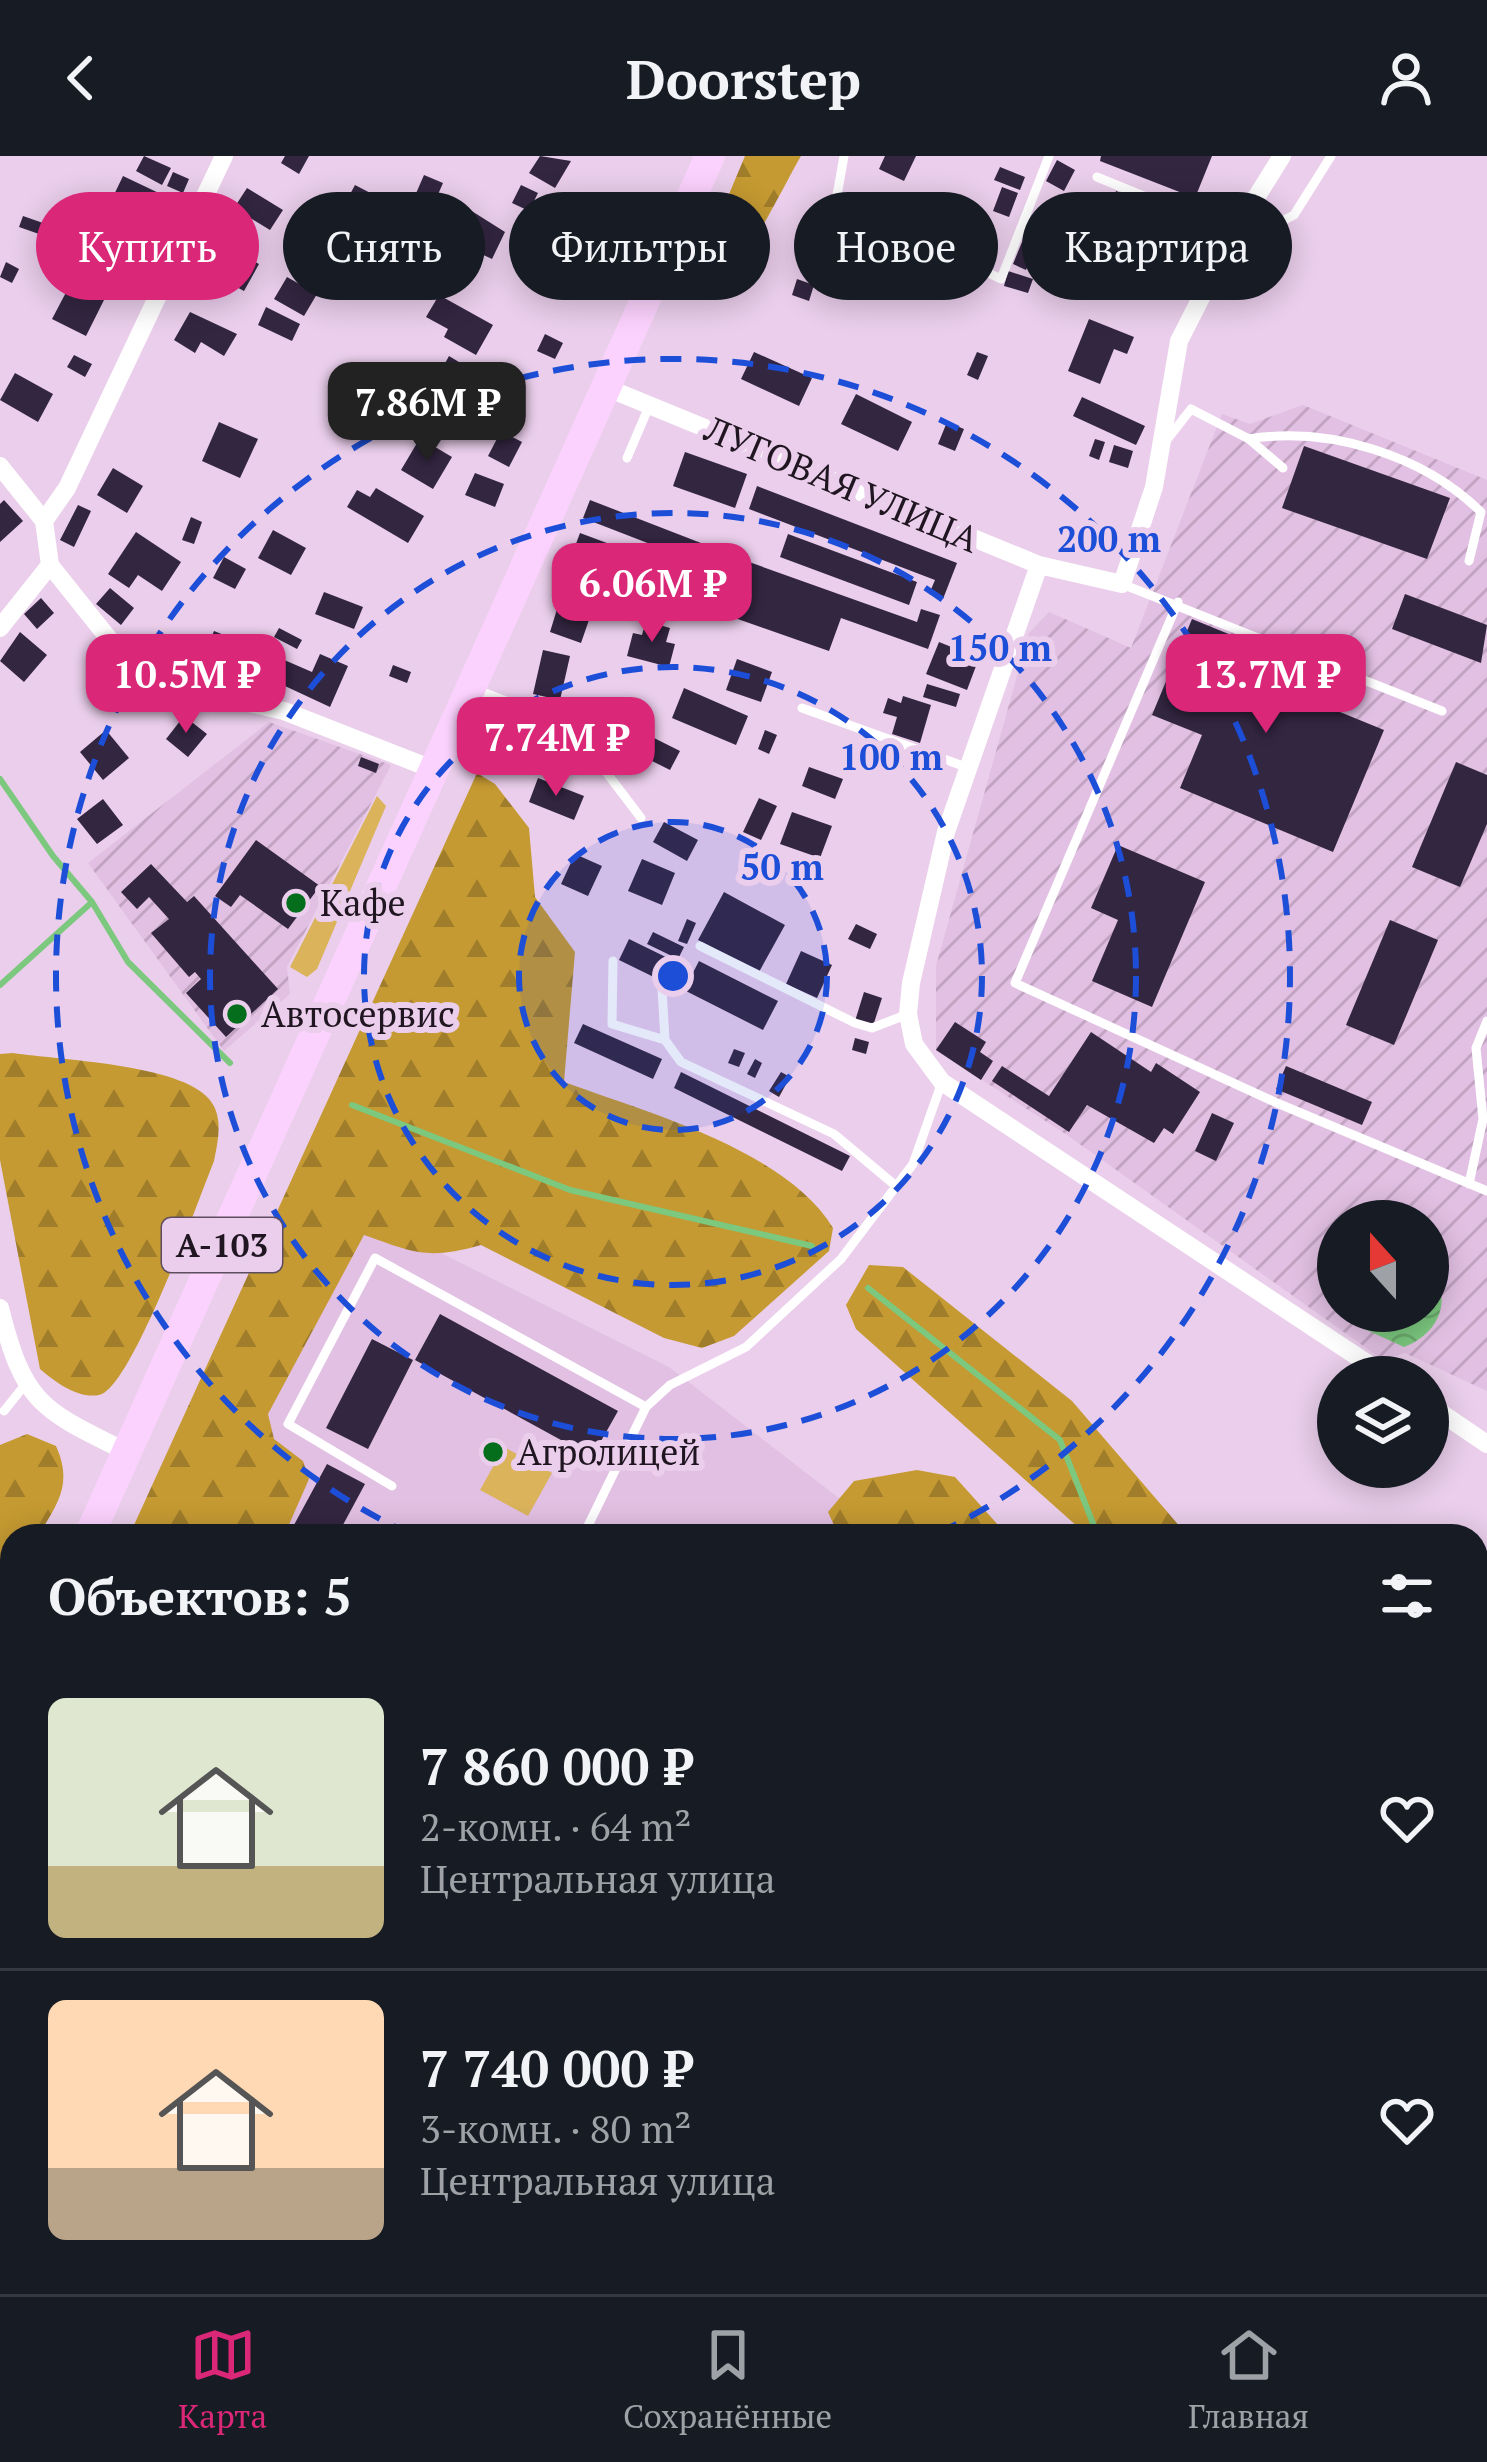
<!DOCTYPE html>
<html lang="ru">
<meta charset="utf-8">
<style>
body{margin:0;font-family:"PT Serif",serif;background:#242831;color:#f1f3f6;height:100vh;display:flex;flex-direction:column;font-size:45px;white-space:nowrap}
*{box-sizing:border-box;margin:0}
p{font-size:39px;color:#9ea1a6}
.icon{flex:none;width:66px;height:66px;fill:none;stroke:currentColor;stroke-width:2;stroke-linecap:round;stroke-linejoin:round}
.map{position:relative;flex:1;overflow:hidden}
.panel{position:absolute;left:0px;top:1368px;width:1488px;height:771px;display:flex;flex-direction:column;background:#171b24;border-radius:36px 36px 0 0;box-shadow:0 6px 30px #0003}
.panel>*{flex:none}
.top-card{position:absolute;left:36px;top:36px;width:1416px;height:108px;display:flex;gap:24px}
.needle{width:78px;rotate:339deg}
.tools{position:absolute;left:1317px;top:1044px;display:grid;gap:24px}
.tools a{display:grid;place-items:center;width:132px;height:132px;border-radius:50%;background:#171b24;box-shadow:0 6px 30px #0003;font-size:60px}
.price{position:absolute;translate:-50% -102px;padding:0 27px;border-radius:24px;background:#db2777;color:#fff;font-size:39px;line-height:78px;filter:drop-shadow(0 3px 6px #0008)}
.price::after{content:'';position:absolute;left:50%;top:72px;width:36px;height:27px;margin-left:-18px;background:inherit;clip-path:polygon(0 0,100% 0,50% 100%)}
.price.on{background:#222;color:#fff}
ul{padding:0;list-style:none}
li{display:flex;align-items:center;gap:36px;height:300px;padding:0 48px}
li+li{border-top:3px solid #363941}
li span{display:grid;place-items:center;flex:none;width:336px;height:240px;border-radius:18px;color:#555}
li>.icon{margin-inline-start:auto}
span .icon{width:144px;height:144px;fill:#fffc;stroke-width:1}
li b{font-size:51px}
h2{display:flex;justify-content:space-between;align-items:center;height:144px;padding:0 48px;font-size:51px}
.pill{padding:0 42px;border-radius:54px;background:#171b24;box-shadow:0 6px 30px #0003;font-size:42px;line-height:108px}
.pill.on{background:#db2777;color:#fff}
header{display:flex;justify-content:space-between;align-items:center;height:156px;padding:0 48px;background:#171b24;font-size:54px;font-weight:700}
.menu{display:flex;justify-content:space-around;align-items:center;height:168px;border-top:3px solid #363941;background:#171b24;font-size:33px;color:#9ea1a6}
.menu a{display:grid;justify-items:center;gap:6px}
.menu .on{color:#db2777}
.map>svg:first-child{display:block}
</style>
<header><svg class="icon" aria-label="back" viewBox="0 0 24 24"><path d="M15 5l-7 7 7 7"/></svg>Doorstep<svg class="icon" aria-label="person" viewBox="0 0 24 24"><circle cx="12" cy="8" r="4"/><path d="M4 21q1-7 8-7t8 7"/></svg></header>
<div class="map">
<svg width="1487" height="2138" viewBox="0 0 1487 2138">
<defs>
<pattern id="industrial-furrows" width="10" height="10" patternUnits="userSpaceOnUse" patternTransform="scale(3)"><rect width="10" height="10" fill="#e2c0e3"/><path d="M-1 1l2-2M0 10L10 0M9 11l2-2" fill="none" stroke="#c2a4c2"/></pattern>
<pattern id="forest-firs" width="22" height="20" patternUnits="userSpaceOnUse" patternTransform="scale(3)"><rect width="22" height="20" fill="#c59a32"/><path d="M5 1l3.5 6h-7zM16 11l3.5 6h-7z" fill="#a07d2a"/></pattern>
<pattern id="water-waves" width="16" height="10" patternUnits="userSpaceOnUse" patternTransform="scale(3)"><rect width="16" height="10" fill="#7cc87f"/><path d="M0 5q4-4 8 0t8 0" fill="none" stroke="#6bab6d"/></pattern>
</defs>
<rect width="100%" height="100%" fill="#eaceeb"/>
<path fill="#e2c0e3" d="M339 1046 669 1211 888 1380H164Z
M12 1673V2127H834L827 2138H0V1696Z"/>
<path fill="url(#industrial-furrows)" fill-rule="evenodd" d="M1303 249 1487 324V1235L1405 1197 1383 1204 1067 979 936 894V810L1029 477 1049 456 1131 492 1222 258 1250 268ZM1338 1065H1428V1155H1338Z
M269 566 391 609 287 811 290 838 224 895 88 707Z"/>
<path fill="#dab35b" d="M377 640 386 650 317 813 307 821 290 811Z
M504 1291 552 1317 528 1360 480 1334Z"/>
<path fill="url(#forest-firs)" d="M745 0H801C779 37 740 127 700 140L696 117Z
M477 617 495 628 529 672 535 741 575 796 564 926C646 956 786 994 833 1072L829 1095 734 1180 702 1192 664 1182 481 1089C428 1104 415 1097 364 1079L268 1258 274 1283 303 1305 309 1323 284 1380H129Z
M13 897C59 904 180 908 209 943 224 960 218 985 214 1005 199 1042 131 1234 99 1239 78 1243 55 1226 40 1213L0 1004V898Z
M869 1109 903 1111 1072 1245 1188 1380H1088L856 1173 846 1149Z
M27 1278 56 1290C73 1328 58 1347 38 1380H12V1421L0 1441V1289Z
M917 1314 955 1321 1008 1380 837 1376 828 1356 854 1325Z
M0 1756 12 1761V1824L4 1832 0 1879Z
M1484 1962 1487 2138H1285L1287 2127H1476V1974Z"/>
<path fill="url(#water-waves)" d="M1338 1109V1152L1323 1137 1321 1110Z
M1428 1111C1454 1140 1441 1177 1404 1191L1358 1170 1342 1155H1428Z
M557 2127H760L765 2138H552Z"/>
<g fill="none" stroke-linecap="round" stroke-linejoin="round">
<path stroke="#7cc87f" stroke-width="6" d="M0 623 53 700 92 746 128 806 230 907
M0 829 91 747
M352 949 570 1034 812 1090
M868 1132 1060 1284 1098 1380
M1449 2127 1456 2138"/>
</g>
<path fill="#332641" d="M144 0 171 12 162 29 136 15Z
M285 0H309L299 18 281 7Z
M540 0 571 5 555 32 529 17Z
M885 0H916L904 25 879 13Z
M1101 0H1212L1195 42 1100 5Z
M1057 4 1075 14 1064 35 1046 25Z
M1000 11 1025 21 1020 34 994 24Z
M173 16 189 23 183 37 167 30Z
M424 19 443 27 433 50 414 42Z
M123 20 163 39 150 67 110 47Z
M355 29 405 55 392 79 342 53Z
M521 29 538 37 529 55 512 47Z
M1002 31 1018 37 1009 61 993 55Z
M247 32 283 54 270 74 234 52Z
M1116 35 1193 64 1184 87 1108 59Z
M459 47 505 76 492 103 443 80Z
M1094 58 1123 69 1119 79 1149 91 1136 125 1095 109 1105 83 1087 76Z
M23 60 43 67 39 78 19 71Z
M417 83 436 92 431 103 412 95Z
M1022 86 1035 92 1026 114 1013 108Z
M233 94 259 108 244 135 218 121Z
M121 95 143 104 136 121 114 112Z
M6 106 19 113 12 127 0 121Z
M1008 115 1033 123 1028 137 1004 130Z
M287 121 317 138 304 160 274 143Z
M797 123 814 129 809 145 792 139Z
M72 125 105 142 86 180 52 163Z
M439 139 493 169 476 199 444 181 448 173 426 161Z
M266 151 300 168 292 185 258 169Z
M190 156 237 178 224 200 201 186 195 197 174 184Z
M1089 163 1134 181 1127 198 1114 193 1100 228 1068 215Z
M545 178 563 187 555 203 537 195Z
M754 196 812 222 799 250 741 223Z
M977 196 988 200 978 224 967 219Z
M74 199 92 208 85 221 67 211Z
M449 200 477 217 465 238 437 222Z
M15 217 53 238 38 266 0 244Z
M856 238 912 266 898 295 841 268Z
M1082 241 1145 270 1136 289 1073 260Z
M219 266 258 283 240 322 202 305Z
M947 266 964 273 955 295 938 288Z
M501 275 522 286 509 311 488 300Z
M420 282 452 301 433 333 401 314Z
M1095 283 1105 286 1099 304 1089 300Z
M1114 289 1133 295 1128 312 1109 306Z
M1304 290 1450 342 1427 403 1282 352Z
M685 296 747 318 735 352 673 330Z
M113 312 143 330 127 357 97 339Z
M475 317 504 328 495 351 465 339Z
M757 330 957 407 943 443 929 438 935 424 749 353Z
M376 332 424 360 408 387 347 351 357 334 370 341Z
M4 344 23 365 0 386V348Z
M590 344 719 394 712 412 583 362Z
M78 349 91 355 74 391 60 384Z
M191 361 202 366 194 388 182 384Z
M273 374 306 392 291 419 258 402Z
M136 376 181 406 162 435 138 419 129 432 108 418Z
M580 377 615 390 606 414 571 401Z
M788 378 917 426 909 449 780 401Z
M224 401 246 413 235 433 213 422Z
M735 401 917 466 921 453 940 459 928 493 841 462 829 495 715 455Z
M637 405 656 414 648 433 629 424Z
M681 405 720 418 707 457 668 444Z
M568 408 590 417 583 435 561 426Z
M110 432 134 452 121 469 96 448Z
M324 436 363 451 354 473 315 458Z
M1405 438 1487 469 1481 507 1392 473Z
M41 442 54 457 37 473 24 458Z
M558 450 590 461 581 487 550 476Z
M1192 463 1329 519 1318 547 1384 574 1333 696 1180 632 1202 579 1152 559Z
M646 465 670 472 666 486 675 488 669 511 627 500 633 477 642 479Z
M279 472 302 484 297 493 274 481Z
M214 475 229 481 221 500 206 494Z
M20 476 47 499 24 526 0 505Z
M939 486 979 502 967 534 926 518Z
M543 494 570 500 560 544 533 538Z
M320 498 348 510 330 551 272 524 282 503 312 516Z
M737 503 772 516 761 546 726 534Z
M170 508 192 510 191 522 169 520Z
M393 509 411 516 407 527 389 520Z
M927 528 960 538 956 551 923 541Z
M684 532 748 560 736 589 672 562Z
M903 540 931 549 920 587 892 578 897 561 883 557 888 542 901 547Z
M184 560 207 578 188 601 166 583Z
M106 574 129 602 103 624 80 596Z
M765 574 777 579 769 598 758 593Z
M646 578 680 595 670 614 636 597Z
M361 601 379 608 376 617 358 610Z
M1456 606 1487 619V668L1460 731 1412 711Z
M809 611 843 623 835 643 802 630Z
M538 622 584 640 574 664 529 646Z
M759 642 777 650 761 684 743 676Z
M103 643 123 669 97 688 77 663Z
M792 656 832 670 820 702 780 688Z
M664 666 698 684 687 705 653 686Z
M256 684 320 730 288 773 240 739 231 751 215 740Z
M1118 689 1205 726 1152 851 1092 825 1118 764 1091 752Z
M575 698 602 710 588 740 561 728Z
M642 703 675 717 662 749 628 735Z
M151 708 187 746 194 740 278 833 226 881 186 837 201 823 195 816 189 821 151 777 169 763 149 741 137 753 121 736Z
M724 736 785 769 759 816 698 784Z
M687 763 696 767 687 788 678 785Z
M1390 764 1438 784 1394 889 1346 869Z
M856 768 877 778 870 793 848 783Z
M653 776 684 791 678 803 647 788Z
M629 783 678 807 668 828 619 804Z
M801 795 832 809 817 842 786 828Z
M699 805 778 845 763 874 684 834Z
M864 836 882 842 873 870 855 865Z
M955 866 986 886 980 896 993 905 981 924 936 894Z
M583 868 662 903 653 923 574 887Z
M1091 876 1151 916 1156 907 1200 936 1173 978 1164 972 1154 987 1087 949 1069 976 992 925 1002 910 1049 940Z
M855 882 869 886 866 898 852 894Z
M734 893 745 897 739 911 728 907Z
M755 903 762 907 755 922 747 918Z
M1286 910 1372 946 1362 969 1276 933Z
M681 916 850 1000 842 1015 674 932Z
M781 916 790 921 779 941 769 935Z
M1212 957 1234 967 1216 1005 1195 995Z
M440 1158 618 1255 592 1301 415 1204Z
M372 1183 413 1204 368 1293 326 1272Z
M327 1308 365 1328 337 1380H288Z
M12 1897V1948L0 1941V1919Z
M0 2007 12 2014 0 2038Z
M0 2053 12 2059V2119L4 2115 0 2122Z
M886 2127 912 2138H882Z"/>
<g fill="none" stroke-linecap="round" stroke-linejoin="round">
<path stroke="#fff" stroke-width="9" d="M844 0 836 45 1001 123 1049 0
M1097 21 1234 77
M1230 92 1294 59 1331 0
M1249 283C1329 270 1423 299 1481 356L1469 405
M1166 285 1191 253 1249 283 1283 312
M627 302 650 248
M1122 428 1442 555
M1178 446 1015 827 1277 947 1487 1035
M475 533 542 559 584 587 641 662
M802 552 966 611
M700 790 855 867 872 872 908 858
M613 805 612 868 665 884 681 906 834 978 896 1030
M662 833 665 884
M1469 1028 1483 963 1476 892 1487 865
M4 1255 24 1230
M392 1330 288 1268 375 1102 646 1251
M583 1380 646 1251 670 1229 746 1191 841 1103 913 1008 942 926
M0 1973 12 1978"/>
<path stroke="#fff" stroke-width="18" d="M605 231 1039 409 1122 428 1154 331 1179 185 1234 77 1282 0
M0 310 44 365 50 409
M44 365 67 332 224 0
M50 409 137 518 171 538 228 542 284 555 432 613
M1039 409 946 676 911 827 908 858 914 888 942 926 1388 1221
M0 472 50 409
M0 1152C24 1249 42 1254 129 1297
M1428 1248 1487 1288"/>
<path stroke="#fbd2fd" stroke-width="30" d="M89 1380 710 0
M0 1566 12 1542"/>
</g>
<circle cx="673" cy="820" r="154" fill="#1d4ed8" fill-opacity=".12"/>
<g fill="none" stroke="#1d4ed8" stroke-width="6" stroke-dasharray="21 15">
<circle cx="673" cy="820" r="154"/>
<circle cx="673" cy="820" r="309"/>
<circle cx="673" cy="820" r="463"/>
<path d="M412 1379A617 617 0 1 1 934 1379"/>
</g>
<g fill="#046e1d" stroke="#eaceeb" stroke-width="4.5">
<circle cx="296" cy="747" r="12"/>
<circle cx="237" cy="858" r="12"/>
<circle cx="493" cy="1296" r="12"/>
</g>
<g text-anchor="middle" stroke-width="12" stroke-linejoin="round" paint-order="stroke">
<rect fill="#eaceeb" stroke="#5d4d5e" stroke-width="3" x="162" y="1062" width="120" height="54" rx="9"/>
<g font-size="33" font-weight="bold" fill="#201621">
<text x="222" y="1101">А-103</text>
</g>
<g font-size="36" fill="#201621" stroke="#eaceeb">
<text transform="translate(842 328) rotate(23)" y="13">ЛУГОВАЯ УЛИЦА</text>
</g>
<g font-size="36" fill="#201621" stroke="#eaceeb" text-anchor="start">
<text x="320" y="760">Кафе</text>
<text x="261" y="871">Автосервис</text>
<text x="517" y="1309">Агролицей</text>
</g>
</g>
<circle cx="673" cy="820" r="18" fill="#1d4ed8" stroke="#eaceeb" stroke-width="6"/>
<g font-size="36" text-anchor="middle" font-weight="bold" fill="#1d4ed8" stroke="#eaceeb" stroke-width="12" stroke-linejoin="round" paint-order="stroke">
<text x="1109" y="396">200 m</text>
<text x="1000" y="505">150 m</text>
<text x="891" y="614">100 m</text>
<text x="782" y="724">50 m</text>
</g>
</svg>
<div class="tools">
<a><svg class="needle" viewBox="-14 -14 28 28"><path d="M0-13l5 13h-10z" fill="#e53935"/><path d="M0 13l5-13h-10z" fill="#9ea1a6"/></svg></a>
<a><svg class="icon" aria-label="layers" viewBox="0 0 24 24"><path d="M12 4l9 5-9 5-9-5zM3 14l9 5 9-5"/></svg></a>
</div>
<b class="price on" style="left:427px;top:308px">7.86M ₽</b>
<b class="price" style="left:652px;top:489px">6.06M ₽</b>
<b class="price" style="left:186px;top:580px">10.5M ₽</b>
<b class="price" style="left:1266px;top:580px">13.7M ₽</b>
<b class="price" style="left:556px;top:643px">7.74M ₽</b>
<div class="top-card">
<a class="pill on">Купить</a>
<a class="pill">Снять</a>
<a class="pill">Фильтры</a>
<a class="pill">Новое</a>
<a class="pill">Квартира</a>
</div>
<section class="panel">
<h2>Объектов: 5<svg class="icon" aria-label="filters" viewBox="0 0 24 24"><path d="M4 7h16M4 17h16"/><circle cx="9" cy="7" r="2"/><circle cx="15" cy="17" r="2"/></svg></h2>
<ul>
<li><span style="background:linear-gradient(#dfe7d0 70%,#c2b280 0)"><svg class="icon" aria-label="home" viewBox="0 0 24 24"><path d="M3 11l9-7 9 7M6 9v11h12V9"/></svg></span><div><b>7 860 000 ₽</b><p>2-комн. · 64 m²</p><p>Центральная улица</p></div><svg class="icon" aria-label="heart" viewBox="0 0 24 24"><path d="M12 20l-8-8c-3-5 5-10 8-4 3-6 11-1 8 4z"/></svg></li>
<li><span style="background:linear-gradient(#ffd9b3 70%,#b9a48a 0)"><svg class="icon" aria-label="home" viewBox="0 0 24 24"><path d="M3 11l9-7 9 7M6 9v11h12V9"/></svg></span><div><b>7 740 000 ₽</b><p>3-комн. · 80 m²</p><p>Центральная улица</p></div><svg class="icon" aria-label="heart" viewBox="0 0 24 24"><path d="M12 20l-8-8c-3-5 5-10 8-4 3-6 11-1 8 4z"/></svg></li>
</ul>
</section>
</div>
<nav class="menu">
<a class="on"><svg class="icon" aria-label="map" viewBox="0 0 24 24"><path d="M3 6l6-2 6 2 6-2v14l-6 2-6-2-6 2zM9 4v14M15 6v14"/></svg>Карта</a>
<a><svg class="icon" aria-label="saved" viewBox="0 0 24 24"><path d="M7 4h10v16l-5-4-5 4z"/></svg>Сохранённые</a>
<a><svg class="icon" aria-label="home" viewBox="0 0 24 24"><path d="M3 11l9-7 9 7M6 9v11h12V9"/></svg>Главная</a>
</nav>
